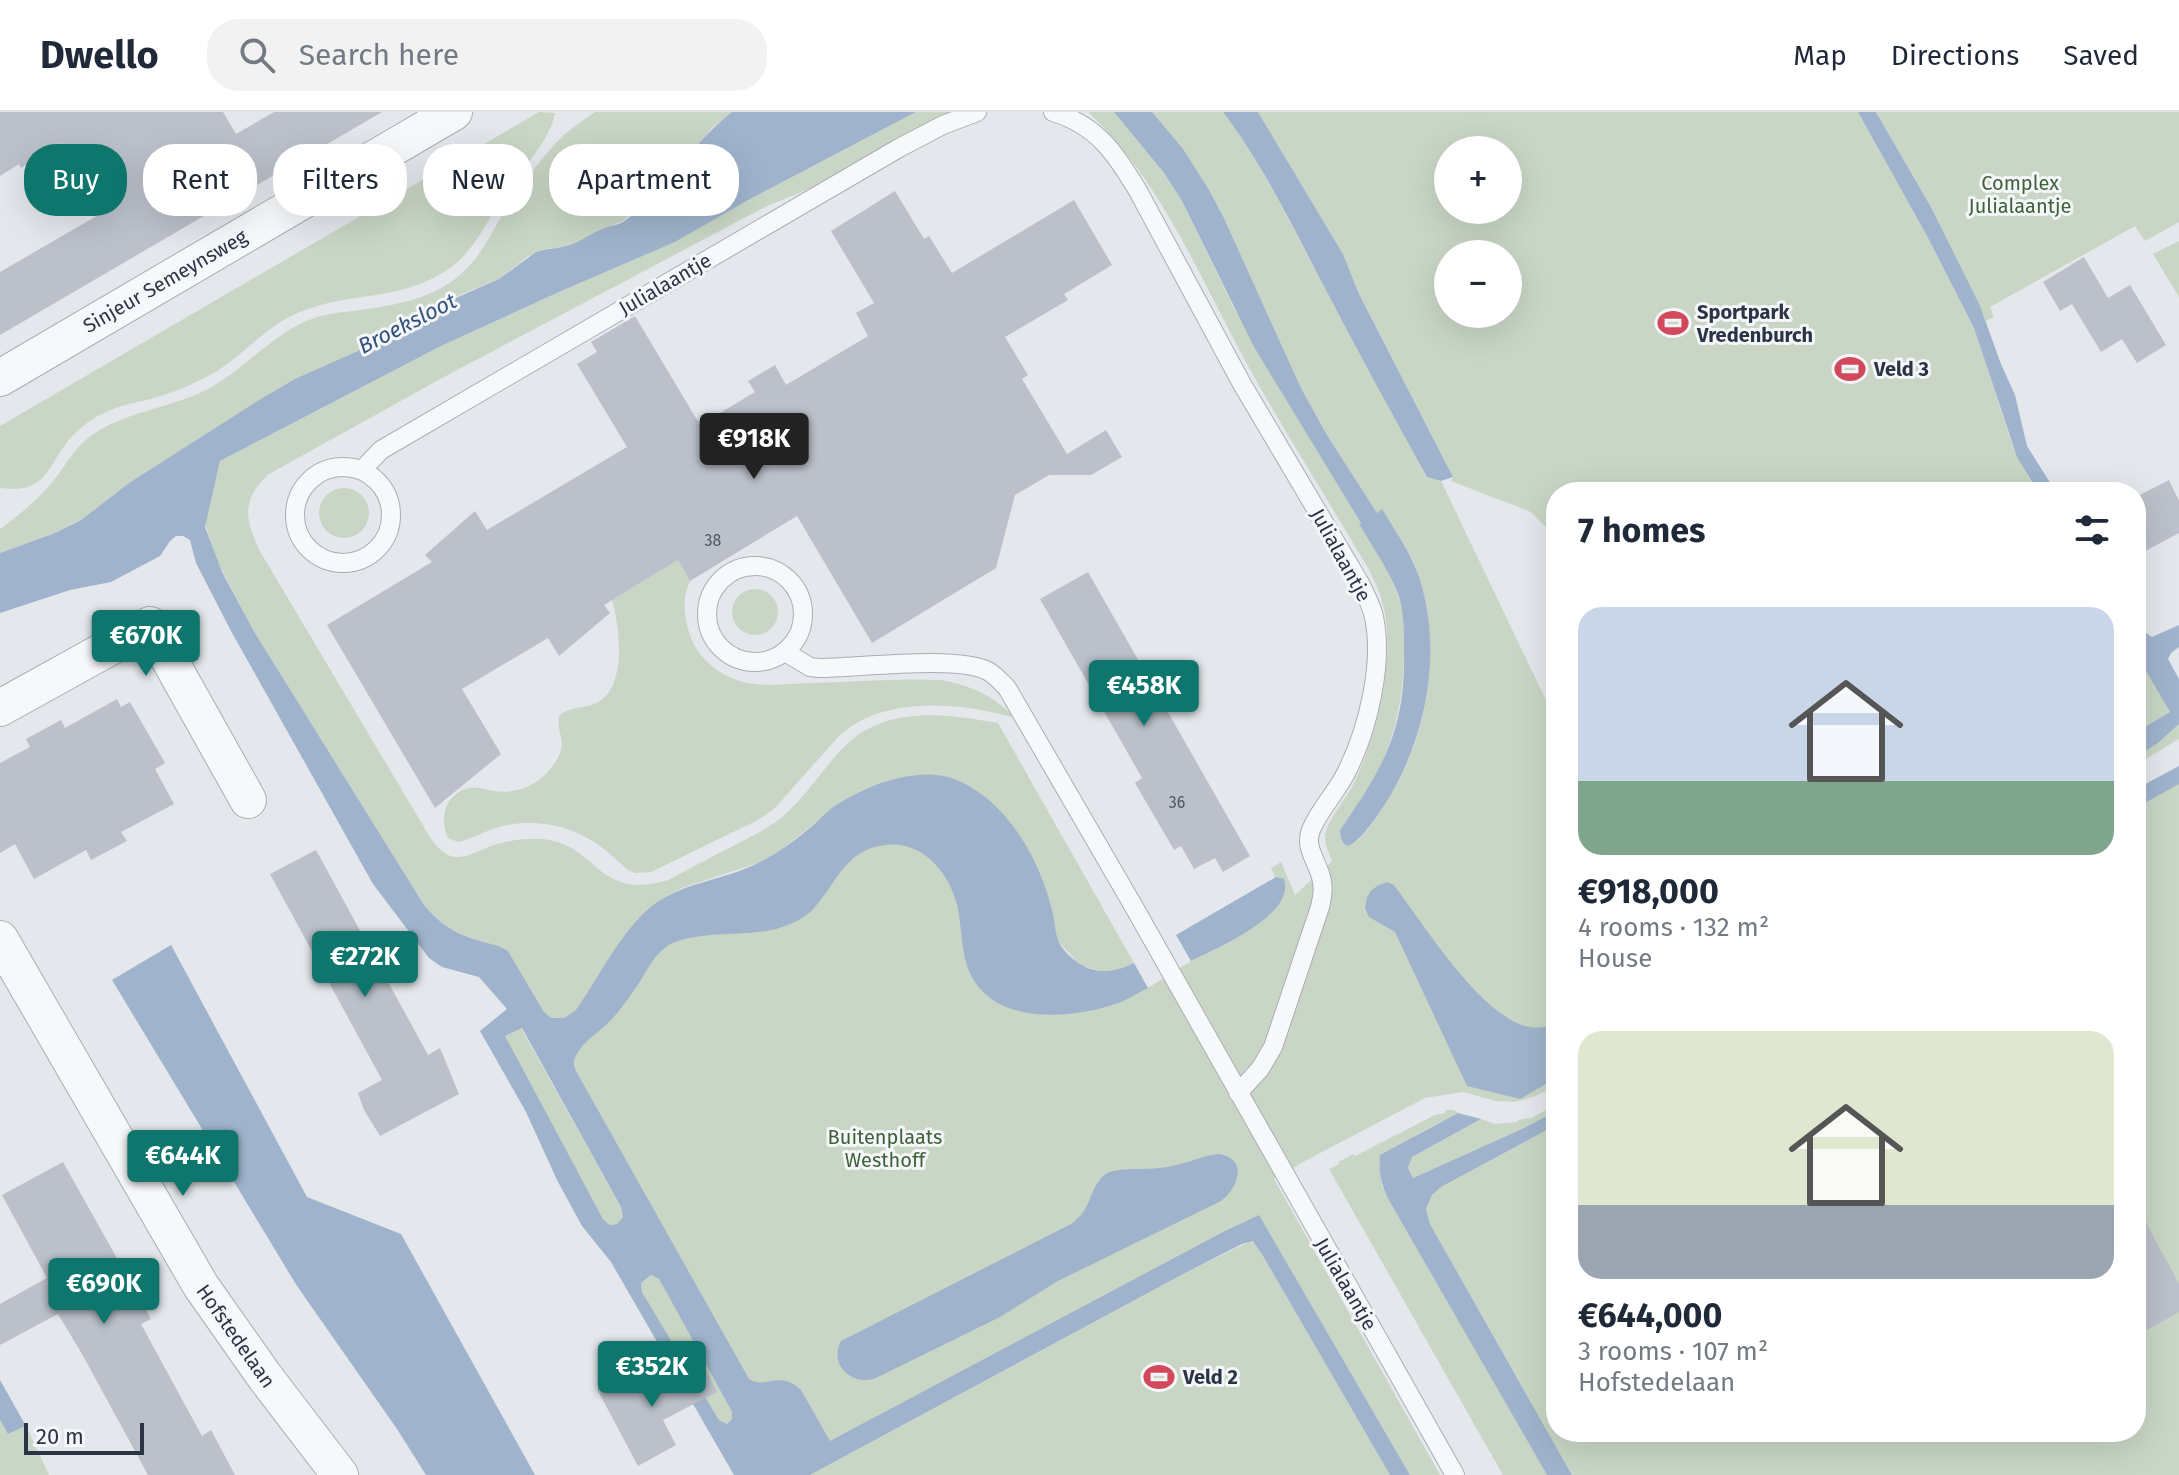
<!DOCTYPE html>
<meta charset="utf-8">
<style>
body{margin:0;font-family:"Fira Sans",sans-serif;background:#f2f2f3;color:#1f2937;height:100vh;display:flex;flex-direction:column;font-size:30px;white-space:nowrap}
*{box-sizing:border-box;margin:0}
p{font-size:26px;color:#747a83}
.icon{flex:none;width:44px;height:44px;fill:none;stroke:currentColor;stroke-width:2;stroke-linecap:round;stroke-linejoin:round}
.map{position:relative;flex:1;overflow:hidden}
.drawer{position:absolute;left:1546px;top:370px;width:600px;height:960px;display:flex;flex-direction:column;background:#fff;border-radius:32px;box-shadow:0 8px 32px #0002}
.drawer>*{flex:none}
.top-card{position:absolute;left:24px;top:32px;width:760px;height:72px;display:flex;gap:16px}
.fabs{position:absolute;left:1434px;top:24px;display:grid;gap:16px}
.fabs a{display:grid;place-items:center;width:88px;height:88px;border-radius:50%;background:#fff;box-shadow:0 8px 32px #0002;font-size:40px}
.scale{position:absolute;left:24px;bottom:20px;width:120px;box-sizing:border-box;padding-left:8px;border:4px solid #2b3445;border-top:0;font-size:22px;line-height:28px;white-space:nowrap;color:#2b3445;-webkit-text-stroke:6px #f4f6f9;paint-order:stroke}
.price{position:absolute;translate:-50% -68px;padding:0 18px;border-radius:8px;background:#0f766e;color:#fff;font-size:26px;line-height:52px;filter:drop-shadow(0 2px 4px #0008)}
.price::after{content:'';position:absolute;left:50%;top:48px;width:24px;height:18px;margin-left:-12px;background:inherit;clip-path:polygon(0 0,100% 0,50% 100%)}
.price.active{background:#222;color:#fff}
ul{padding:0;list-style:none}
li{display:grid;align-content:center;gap:16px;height:424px;padding:0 32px}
li span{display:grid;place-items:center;height:248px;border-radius:24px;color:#555}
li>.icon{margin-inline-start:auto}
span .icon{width:144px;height:144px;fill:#fffc;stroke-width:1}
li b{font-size:34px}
h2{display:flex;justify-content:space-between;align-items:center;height:96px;padding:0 32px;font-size:34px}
.pill{padding:0 28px;border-radius:32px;background:#fff;box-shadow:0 8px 32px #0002;font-size:28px;line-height:72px}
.pill.active{background:#0f766e;color:#fff}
header{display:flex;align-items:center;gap:48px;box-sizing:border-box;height:112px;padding:0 40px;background:#fff;border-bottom:2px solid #e0e1e3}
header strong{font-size:38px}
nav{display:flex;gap:44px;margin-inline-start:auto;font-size:28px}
.search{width:560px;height:72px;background:#f2f2f3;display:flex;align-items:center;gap:20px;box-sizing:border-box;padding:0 28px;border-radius:32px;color:#747a83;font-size:30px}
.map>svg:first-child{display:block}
</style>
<header>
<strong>Dwello</strong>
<div class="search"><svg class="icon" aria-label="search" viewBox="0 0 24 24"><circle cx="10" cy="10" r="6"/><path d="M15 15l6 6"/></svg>Search here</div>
<nav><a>Map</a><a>Directions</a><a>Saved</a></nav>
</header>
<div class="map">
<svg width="2179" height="1363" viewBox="0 0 2179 1363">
<rect width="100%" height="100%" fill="#e4e7ec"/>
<path fill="#c9d6c5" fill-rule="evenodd" d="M539 0 555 1C549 31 524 53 507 78 489 104 477 137 450 156 402 190 351 179 300 200 266 213 243 245 210 263 193 272 173 281 154 286 137 291 118 293 102 302 87 309 75 320 65 333 55 346 47 368 30 374 21 378 10 377 0 376V314Z
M595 0H732L712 16 680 56 623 109 598 119 580 130 564 135 543 137 527 145 499 167 457 184 403 219 281 275 129 371 82 407 55 421 0 441V417C20 403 38 387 54 368 65 354 74 337 88 326 121 300 168 297 206 278 241 260 265 230 300 212 317 203 335 201 353 199 387 194 422 190 451 170 483 147 491 118 512 88 526 68 544 42 561 26 571 16 584 8 595 0Z
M916 0H953L838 65 765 95 444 265 269 362C240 388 245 409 261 441L431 727C437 735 445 744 455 745 467 746 480 738 491 734 506 729 524 726 540 727 598 730 595 790 668 768 692 755 715 743 739 731 753 723 769 716 781 706 805 686 821 659 842 637 883 593 944 601 998 611L1134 851 1121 858 1104 860 1083 854 1076 849 1058 829 1047 782 1021 726 999 698 914 664 889 669 861 679 836 694 781 738 758 751 682 776 663 786 575 899 564 906 551 907 544 900 508 839C498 833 488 832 477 828 455 822 439 811 424 793L255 521 217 449 205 412 220 349 441 234 559 180 675 130 750 87Z
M1088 0H1114L1164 61 1182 89 1234 196 1361 411 1360 413C1374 435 1389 458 1398 484 1404 499 1404 517 1404 533 1405 604 1386 661 1341 716L1348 734C1364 728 1378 703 1387 688 1430 623 1443 531 1416 457 1408 436 1394 417 1382 398L1377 401 1327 323 1301 276 1223 104C1203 67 1180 33 1152 0H1223C1261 50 1289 109 1319 165 1354 232 1390 299 1427 365L1441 369 1556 609V974L1536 984 1515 990 1496 989 1463 980 1425 986 1301 1051 1274 1067 1440 1363H1410L1261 1107 793 1361 544 931 645 831 910 710 1055 864 1122 868 1148 876 1191 849 1187 829 1280 776 1271 756 1281 750 1295 783 1332 749C1328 739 1323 730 1326 719 1332 702 1346 687 1354 671 1377 623 1395 549 1384 497 1381 482 1375 470 1368 456 1328 388 1285 321 1247 252 1200 166 1161 68 1088 0Z
M1258 0H1858L1927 124 1974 216 2012 332 2027 363 2038 380H1556V425L1531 400 1451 369 1453 365 1359 182 1343 142ZM1448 38H1508V98H1448ZM1448 142H1508V202H1448Z
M1876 0H2179V110L2145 129 2135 114 1990 195 1994 205 1986 209 1932 97Z
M2179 129V185L2153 142Z
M319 401a25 25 0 1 1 50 0a25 25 0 1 1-50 0Z
M678 448 690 469C682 486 684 499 688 517 695 544 717 563 743 570 765 575 789 572 811 571 854 570 898 566 941 568 970 573 994 584 1015 606 961 590 883 583 839 624L775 696 758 708 651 760 635 761 628 758C616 748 603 734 589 727 562 711 529 707 499 715 485 719 472 727 458 730L448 726C439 706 445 682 469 676 478 674 486 678 494 679 521 683 544 670 557 647 568 629 556 621 559 604 572 594 581 597 594 592 628 579 620 515 612 488Z
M732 500a23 23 0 1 1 46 0a23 23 0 1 1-46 0Z
M2136 542 2170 600 2136 620Z
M2179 612V627L2136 653V645L2158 631Z
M2179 672V1363H1572L1430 1112 1426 1097 1432 1083 1441 1075 1556 1013V1320H2136V696Z
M521 916 621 1095 623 1105 617 1112 611 1113 603 1107 504 924Z
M1556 993V999L1524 1016 1413 1066 1408 1056 1412 1045 1481 1007 1495 1012 1518 1010V1008L1531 1006Z
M1446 998H1454L1458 1001 1418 1022 1379 1050 1382 1074 1547 1363H1503L1329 1057 1339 1052 1338 1050 1354 1042 1355 1044 1435 1003 1445 1001Z
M1251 1129 1256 1132 1263 1144 1390 1363H810L1187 1160Z
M651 1163 658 1166 662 1171 732 1300V1307L727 1312 719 1308 642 1180 641 1171Z
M0 1308 8 1322 26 1314 49 1363H0Z"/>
<path fill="#9fb4cc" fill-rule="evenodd" d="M732 0H916L750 87 675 130 559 180 441 234 220 349 205 415 222 460 255 521 424 793C439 811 455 822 477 828 488 832 498 832 508 839L544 900 551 906H564L575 899C598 867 616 828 645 800 678 769 722 770 760 750 777 741 792 731 806 719 817 711 826 699 838 692 865 675 903 660 936 663 952 664 967 672 980 681 1017 708 1041 754 1052 798 1056 812 1054 826 1064 838 1084 861 1107 865 1134 851L1148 876C1139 880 1131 886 1121 890 1079 906 1003 914 975 870 960 848 963 818 957 793 949 760 922 728 885 733 845 738 838 769 815 795 806 806 792 812 779 816 748 826 691 817 666 835 653 844 646 861 637 874 629 885 621 898 611 908 601 919 584 928 577 942 573 948 573 952 576 959L749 1267C767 1278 779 1257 801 1278L830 1329 1223 1120 1259 1103 1410 1363H1390L1263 1144 1253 1129 1242 1132 1187 1160 810 1363H734L611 1150 582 1114 557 1068 526 1000 480 919 507 897 479 865 442 855 429 846 373 772 231 519 196 451 190 428 183 424H176L170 429 160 444 111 470 70 478 0 501V441L55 421 81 408 129 371 264 285 295 267 403 219 442 192 499 167 536 140C546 136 556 137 566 134 579 131 588 123 600 118 607 114 616 114 623 110 666 81 691 31 732 0ZM522 916 621 1095 623 1105 617 1112 610 1113 603 1107 505 924ZM651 1163 659 1167 668 1183 732 1300V1307L727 1312 719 1308 642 1180 641 1171Z
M1114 0H1152L1183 37 1209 78 1223 104 1301 276 1327 323 1377 401 1382 397C1396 420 1412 442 1420 468 1443 542 1426 628 1385 692 1375 707 1364 725 1349 734 1342 733 1340 725 1340 718 1384 655 1406 616 1404 537 1404 519 1404 499 1398 482 1388 457 1373 435 1359 412L1361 411 1254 235 1182 89 1164 61Z
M1223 0H1258L1343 142 1359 182 1453 365 1441 369 1427 365C1390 299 1354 232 1319 165 1290 109 1261 50 1223 0Z
M1858 0H1876L1932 97 1980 194 2001 252 2015 283 2027 334 2056 380H2038L2017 345 1974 216 1927 124Z
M2136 505 2146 521 2152 525 2179 513V535L2171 541 2168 547 2179 567V612L2158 631 2136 645V620L2170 600 2136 542Z
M2179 654V672L2136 696V677Z
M1276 765 1284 767C1296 803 1217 836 1191 849L1176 823Z
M1387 770 1394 773C1424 813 1473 892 1519 912 1531 917 1543 916 1556 913V966L1520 987 1467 974 1395 820 1369 805 1365 796 1367 785 1371 779 1377 774Z
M171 833 307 1085 401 1122 535 1363H426L397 1317 297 1174 112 868Z
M1556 999V1013L1441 1075 1432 1083 1426 1097 1430 1112 1572 1363H1547L1390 1090C1382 1075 1378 1061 1380 1043L1458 1001 1481 1007 1412 1045 1408 1056 1413 1066 1524 1016Z
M1219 1042C1249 1047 1238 1076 1221 1089L1058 1169 1000 1205 876 1266C853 1275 828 1253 841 1229L1071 1112C1093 1096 1087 1082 1102 1065 1110 1057 1122 1058 1132 1057 1147 1057 1162 1057 1176 1053 1191 1050 1204 1043 1219 1042Z
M0 1268 26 1314 8 1322 0 1308Z"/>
<path fill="#bbc0ca" d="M0 0H223L236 22 274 0H382L0 223V160L100 102 59 31 21 56 19 52 0 64Z
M895 79 924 127 929 124 952 161 1074 88 1112 153 1064 182 1068 188 1005 225 1028 263 1022 267 1067 342 1106 318 1122 345 1091 363H1049L1015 383 996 456 872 531 797 404 690 469 678 448 604 493 610 501 559 544 548 526 462 577 501 642 435 696 327 513 432 450 425 443 475 399 487 418 627 335 577 252 597 240 591 230 635 204 700 313 755 280 748 269 775 253 786 273 868 224 856 201 874 191 831 119Z
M2084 145 2108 186 2130 173 2166 233 2137 251 2122 227 2101 240 2072 192 2060 199 2043 170Z
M2169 368 2179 389V421L2136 444V385Z
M1088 460 1250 744 1223 760 1215 746 1194 757 1181 734 1174 738 1135 671 1142 666 1040 487Z
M117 587 121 595 130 590 165 651 155 657 174 692 121 720 127 729 91 748 86 738 34 767 15 732 0 741V651L30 635 26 627 61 608 65 616Z
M316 738 428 943 440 936 459 982 380 1024 364 998 358 981 382 968 270 762Z
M63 1050 151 1207 141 1212 202 1324 211 1318 235 1363H148L82 1242 58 1202 0 1233V1192L47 1166 2 1083Z
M2136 1092 2179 1172V1200L2136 1224Z
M704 1254 717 1280 663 1308 676 1333 638 1354 597 1277 634 1256 648 1282Z"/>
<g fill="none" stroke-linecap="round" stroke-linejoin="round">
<g stroke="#a9aeb7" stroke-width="20">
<path id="service" d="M1053 0C1097 13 1116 42 1138 79L1242 272 1361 473C1365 482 1370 491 1373 501 1385 548 1368 618 1346 661 1336 681 1319 698 1311 718 1304 735 1317 749 1321 765 1324 775 1323 784 1320 795L1273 935 1260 957 1238 981
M295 403a48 48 0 1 1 96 0a48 48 0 1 1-96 0Z
M362 358 381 338 899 36 943 13 977 0
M707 502a48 48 0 1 1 96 0a48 48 0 1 1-96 0Z
M785 540 810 555 819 556C857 556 957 543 988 559 995 563 1001 570 1007 576L1134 795 1455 1363"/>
</g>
<g stroke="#a9aeb7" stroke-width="38">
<path id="minor" d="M0 266 454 0
M0 596 150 513 248 688
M0 827 201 1174 265 1265 340 1363"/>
</g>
<use href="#service" stroke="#f7f8fa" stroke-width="18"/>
<use href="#minor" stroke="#f7f8fa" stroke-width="36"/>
</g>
<defs>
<g id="stadium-bare" transform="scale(2.4)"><path d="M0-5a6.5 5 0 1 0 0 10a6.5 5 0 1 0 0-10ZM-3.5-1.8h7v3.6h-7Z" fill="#d1495b" stroke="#f4f6f9" stroke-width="2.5" paint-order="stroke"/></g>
</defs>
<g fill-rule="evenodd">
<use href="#stadium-bare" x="1673" y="211"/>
<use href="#stadium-bare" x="1850" y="257"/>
<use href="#stadium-bare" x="1159" y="1265"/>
</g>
<g text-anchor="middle" stroke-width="6" stroke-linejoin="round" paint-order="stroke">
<g font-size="16" fill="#4f5766">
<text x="713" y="434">38</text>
<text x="1177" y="696">36</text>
</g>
<g font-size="20" fill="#3f6138" stroke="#f4f6f9">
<text x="2020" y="78">Complex<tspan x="2020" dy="23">Julialaantje</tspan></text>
<text x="885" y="1032">Buitenplaats<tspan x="885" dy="23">Westhoff</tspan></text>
</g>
<g font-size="20" fill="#2b3445" stroke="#f4f6f9">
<text transform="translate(165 169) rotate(-30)" y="7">Sinjeur Semeynsweg</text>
<text transform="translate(665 172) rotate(-30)" y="7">Julialaantje</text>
<text transform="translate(1341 443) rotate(61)" y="7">Julialaantje</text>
<text transform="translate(1346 1172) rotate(60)" y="7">Julialaantje</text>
<text transform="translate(236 1224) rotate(55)" y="7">Hofstedelaan</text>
</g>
<g font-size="20" font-weight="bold" fill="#2b3445" stroke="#f4f6f9" text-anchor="start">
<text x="1697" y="207">Sportpark<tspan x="1697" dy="23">Vredenburch</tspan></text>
<text x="1874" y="264">Veld 3</text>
<text x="1183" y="1272">Veld 2</text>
</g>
<g font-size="22" font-style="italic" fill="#34527a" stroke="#f4f6f9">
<text transform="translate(407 211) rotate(-27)" y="8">Broeksloot</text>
</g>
</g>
</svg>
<div class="fabs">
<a>+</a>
<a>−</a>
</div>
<div class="scale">20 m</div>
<b class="price active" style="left:754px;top:369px">€918K</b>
<b class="price" style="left:146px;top:566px">€670K</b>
<b class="price" style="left:1144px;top:616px">€458K</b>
<b class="price" style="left:365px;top:887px">€272K</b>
<b class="price" style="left:183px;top:1086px">€644K</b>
<b class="price" style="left:104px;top:1214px">€690K</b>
<b class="price" style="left:652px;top:1297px">€352K</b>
<div class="top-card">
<a class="pill active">Buy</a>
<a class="pill">Rent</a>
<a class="pill">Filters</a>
<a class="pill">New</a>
<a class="pill">Apartment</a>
</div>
<section class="drawer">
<h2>7 homes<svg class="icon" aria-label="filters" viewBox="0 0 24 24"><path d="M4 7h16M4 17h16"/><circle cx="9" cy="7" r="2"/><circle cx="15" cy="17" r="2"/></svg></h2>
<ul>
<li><span style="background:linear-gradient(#c9d6e8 70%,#7fa58c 0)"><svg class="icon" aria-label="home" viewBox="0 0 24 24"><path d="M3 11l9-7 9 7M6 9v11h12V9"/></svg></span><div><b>€918,000</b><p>4 rooms · 132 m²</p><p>House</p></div></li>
<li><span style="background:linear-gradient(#dfe7d0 70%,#9aa5b1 0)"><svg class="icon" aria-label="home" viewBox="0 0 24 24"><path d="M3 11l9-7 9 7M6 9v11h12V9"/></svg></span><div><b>€644,000</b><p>3 rooms · 107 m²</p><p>Hofstedelaan</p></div></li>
</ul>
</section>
</div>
